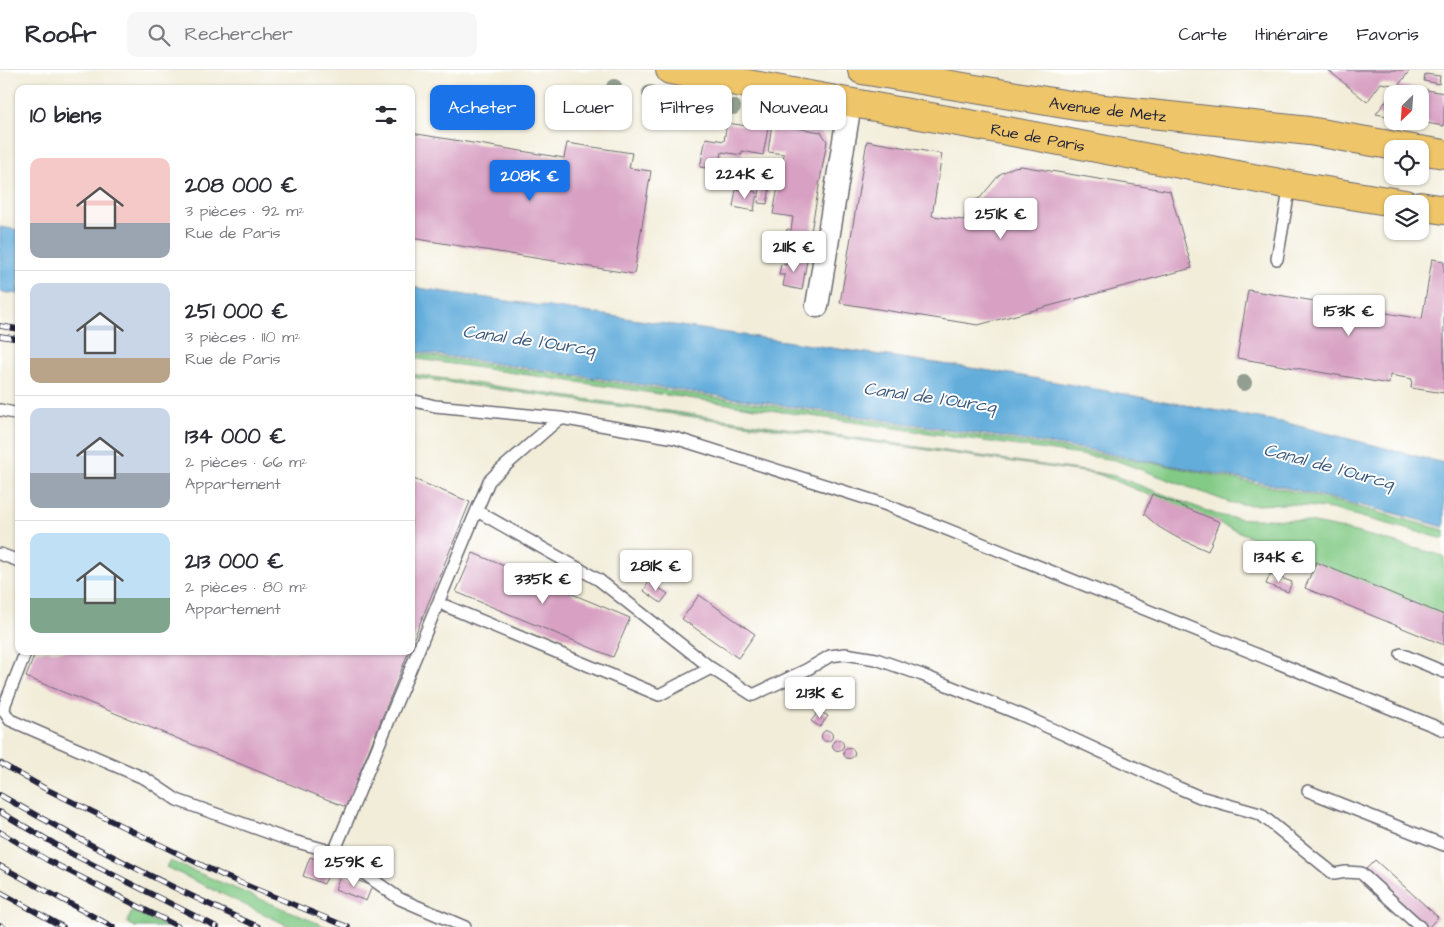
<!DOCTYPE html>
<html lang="fr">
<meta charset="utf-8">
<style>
body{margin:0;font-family:"Architects Daughter",sans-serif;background:#f7f7f7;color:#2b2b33;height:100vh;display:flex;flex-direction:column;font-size:19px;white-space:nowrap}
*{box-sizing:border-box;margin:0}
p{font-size:16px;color:#7c7c81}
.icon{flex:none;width:28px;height:28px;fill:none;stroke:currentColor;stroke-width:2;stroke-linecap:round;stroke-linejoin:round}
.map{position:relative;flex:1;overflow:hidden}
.drawer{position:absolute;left:15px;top:15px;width:400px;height:570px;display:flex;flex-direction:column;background:#fff;border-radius:10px;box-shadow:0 1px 4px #0004}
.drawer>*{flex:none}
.hud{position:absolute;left:430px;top:15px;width:475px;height:45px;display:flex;gap:10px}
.needle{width:32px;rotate:205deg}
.fabs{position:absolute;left:1384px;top:15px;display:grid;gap:10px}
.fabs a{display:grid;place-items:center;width:45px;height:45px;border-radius:10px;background:#fff;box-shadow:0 1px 4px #0004;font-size:25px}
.price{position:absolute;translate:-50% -42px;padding:0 11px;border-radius:5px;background:#fff;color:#222;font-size:16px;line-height:32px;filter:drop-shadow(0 1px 2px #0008)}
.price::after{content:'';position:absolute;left:50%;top:30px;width:15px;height:11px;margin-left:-8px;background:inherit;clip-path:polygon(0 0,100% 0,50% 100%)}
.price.current{background:#1a73e8;color:#fff}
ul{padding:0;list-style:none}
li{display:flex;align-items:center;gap:15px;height:125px;padding:0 15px}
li+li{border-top:1px solid #e1e1e2}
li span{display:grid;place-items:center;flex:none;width:140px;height:100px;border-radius:10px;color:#555}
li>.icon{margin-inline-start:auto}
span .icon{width:60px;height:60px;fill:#fffc;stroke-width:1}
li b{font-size:21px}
h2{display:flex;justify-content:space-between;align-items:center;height:60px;padding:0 15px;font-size:21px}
.chip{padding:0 18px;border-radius:10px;background:#fff;box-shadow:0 1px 4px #0004;font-size:18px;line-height:45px}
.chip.current{background:#1a73e8;color:#fff}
header{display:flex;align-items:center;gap:30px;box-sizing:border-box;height:70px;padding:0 25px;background:#fff;border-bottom:1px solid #e1e1e2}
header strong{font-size:24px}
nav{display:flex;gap:28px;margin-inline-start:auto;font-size:18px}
.search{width:350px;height:45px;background:#f7f7f7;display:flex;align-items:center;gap:12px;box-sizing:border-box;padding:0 18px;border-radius:10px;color:#7c7c81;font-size:19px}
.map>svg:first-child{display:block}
</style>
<header>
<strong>Roofr</strong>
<div class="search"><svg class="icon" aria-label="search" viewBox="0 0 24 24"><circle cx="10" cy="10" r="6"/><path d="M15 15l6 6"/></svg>Rechercher</div>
<nav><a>Carte</a><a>Itinéraire</a><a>Favoris</a></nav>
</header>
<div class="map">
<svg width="1444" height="857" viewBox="0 0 1444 857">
<rect width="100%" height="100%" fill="#fff"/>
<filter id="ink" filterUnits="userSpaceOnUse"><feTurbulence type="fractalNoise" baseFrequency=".02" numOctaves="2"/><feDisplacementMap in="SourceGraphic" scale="10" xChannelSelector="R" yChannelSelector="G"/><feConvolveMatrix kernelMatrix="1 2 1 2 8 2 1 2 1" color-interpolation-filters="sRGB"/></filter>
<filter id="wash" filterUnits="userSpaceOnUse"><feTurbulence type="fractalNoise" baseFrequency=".0096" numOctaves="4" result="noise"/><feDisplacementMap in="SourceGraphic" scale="20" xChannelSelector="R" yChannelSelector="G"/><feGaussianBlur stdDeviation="1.12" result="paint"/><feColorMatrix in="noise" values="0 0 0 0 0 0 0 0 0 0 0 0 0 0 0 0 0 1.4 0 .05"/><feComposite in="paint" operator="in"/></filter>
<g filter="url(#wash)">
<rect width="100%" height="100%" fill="#f2edd9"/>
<path fill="#82ca85" stroke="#527660" d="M411 283 1083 381 1163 395 1274 417 1331 430 1444 460V469L1331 439 1291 434 1251 435 1231 433 1115 390 411 288Z
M411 304 1098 403 1115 406 1218 445C1246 452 1274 447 1302 451 1350 458 1397 474 1444 486V546L1098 404 411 307Z
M170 791 327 857H291L166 797Z
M132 841 167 857H135L127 853Z"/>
<path fill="#64addb" stroke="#43688b" d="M0 157 19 160V224L0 222Z
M411 217 1005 303 1287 353 1444 393V457L1389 442 1275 415 1084 379 411 281Z"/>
<g id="blocks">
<path fill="#d8a1c3" d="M1328 0H1410L1398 16 1381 13 1367 32Z
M1425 4 1440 6 1439 14 1424 11Z
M1398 15 1444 23V56L1420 52V24H1392V47L1376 44Z
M748 50 769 53 763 85 742 81V85L722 82 719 100 700 97 706 68 724 71 727 53 747 56Z
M772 54 821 62 827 71 807 184 783 180 787 159 791 160 793 147 773 144 784 84 768 82Z
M411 63 564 88 567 73 632 83 629 98 651 101 634 204 411 168Z
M867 71 942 84 932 146 964 150 967 134 980 128 1000 104 1014 97 1021 96 1170 121 1192 198 978 255 840 233Z
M762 104 772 106 767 134 758 133Z
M736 119 757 122 754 141 733 137Z
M788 187 807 190 802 220 783 216 785 205H779L781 194 786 195Z
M1432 189 1444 191V323L1411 318 1412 309 1390 305 1389 314 1237 288 1248 220 1422 249Z
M411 408 470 432 411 575Z
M1152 424 1220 452 1208 481 1176 467 1159 457 1144 444Z
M473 483 630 548 613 587 456 522Z
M1316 492 1444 545V575L1305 518Z
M1270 504 1292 512 1288 522 1266 514Z
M649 511 668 524 661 533 644 521Z
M699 525 755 564 738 588 682 549Z
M36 581H409L346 737 26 607Z
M819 641 828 646 820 657 811 651Z
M821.5 666a5.5 5.5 0 1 1 11 0a5.5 5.5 0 1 1-11 0Z
M832.5 675a5.5 5.5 0 1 1 11 0a5.5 5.5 0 1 1-11 0Z
M843.5 683a5.5 5.5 0 1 1 11 0a5.5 5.5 0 1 1-11 0Z
M310 787 332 796 324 814 303 806Z
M1375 790 1438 847 1429 857H1422L1365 800Z
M341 804 372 816 366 831 335 819Z"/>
</g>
</g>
<g filter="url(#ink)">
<use href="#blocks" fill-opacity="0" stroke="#6b6972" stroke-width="1"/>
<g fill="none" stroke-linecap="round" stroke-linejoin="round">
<g stroke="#6b6972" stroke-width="14">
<path id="service" d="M1277 189 1290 115
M411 330 435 336 560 348
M0 340 19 344
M0 484 19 491
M446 536 659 625 711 598 599 510 477 441
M26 581 5 634 4 641 10 650 146 709 177 730 286 769 334 782
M1401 584 1444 602
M711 598 753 625 806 600 830 586 845 584 876 589 922 605 1024 646 1179 718 1200 727 1260 744 1334 804 1346 802 1361 803 1420 857
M1308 721 1444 775
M465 857 400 829 334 782 489 411 497 403 560 348 675 368 884 434 1444 660"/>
</g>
<g stroke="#6b6972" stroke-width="25">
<path id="minor" d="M817 236 850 34"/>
</g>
<g stroke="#6b6972" stroke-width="30">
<g id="primary">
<path id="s1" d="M670 0 997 59 1290 115 1405 134"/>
<path id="s2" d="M862 0 1076 36 1309 61 1413 79"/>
<path d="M1420 80 1444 84"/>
<path d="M1420 136 1444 140"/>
</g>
</g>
<use href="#service" stroke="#fff" stroke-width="11"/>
<use href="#minor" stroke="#fff" stroke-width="22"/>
<use href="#primary" stroke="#eec569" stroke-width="28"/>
<g stroke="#22223b" stroke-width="5.5">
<path id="rail" d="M0 256 19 259
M0 266 19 269
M0 693 46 719 224 806 348 857
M0 725C85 773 170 818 259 857
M0 742 72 784 217 857
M0 762 47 790 179 857
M0 796 113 857
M0 822 63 857
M0 855 3 857"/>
</g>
<use href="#rail" stroke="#fff" stroke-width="4" stroke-dasharray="11" stroke-linecap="butt"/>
</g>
<g fill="#929e90">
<circle cx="614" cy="17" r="8"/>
<circle cx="650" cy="23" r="8"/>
<circle cx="687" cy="27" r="8"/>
<circle cx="733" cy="37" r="8"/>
<circle cx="1244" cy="313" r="8"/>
</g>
</g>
<g text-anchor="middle" stroke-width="4" stroke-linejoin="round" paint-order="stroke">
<g font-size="16" fill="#22223b" stroke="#fff">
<text dy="6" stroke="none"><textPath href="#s2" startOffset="249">Avenue de Metz</textPath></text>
<text dy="6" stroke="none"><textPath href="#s1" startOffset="374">Rue de Paris</textPath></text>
</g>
<g font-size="18" font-style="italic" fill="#3c5a7b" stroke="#fff">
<text transform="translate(529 270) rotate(8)" y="6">Canal de l'Ourcq</text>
<text transform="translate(930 327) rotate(8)" y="6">Canal de l'Ourcq</text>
<text transform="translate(1329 396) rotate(15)" y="6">Canal de l'Ourcq</text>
</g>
</g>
</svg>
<div class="fabs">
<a><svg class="needle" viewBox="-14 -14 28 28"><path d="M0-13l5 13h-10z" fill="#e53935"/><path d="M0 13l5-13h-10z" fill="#7c7c81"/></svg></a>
<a><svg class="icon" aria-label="locate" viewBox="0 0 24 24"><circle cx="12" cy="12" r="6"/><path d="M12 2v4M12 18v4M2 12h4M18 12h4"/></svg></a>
<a><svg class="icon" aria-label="layers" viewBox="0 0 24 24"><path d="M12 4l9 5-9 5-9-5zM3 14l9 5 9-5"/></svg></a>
</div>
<b class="price" style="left:745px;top:130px">224K €</b>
<b class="price current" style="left:530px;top:132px">208K €</b>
<b class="price" style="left:1001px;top:170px">251K €</b>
<b class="price" style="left:794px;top:203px">211K €</b>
<b class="price" style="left:1349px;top:267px">153K €</b>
<b class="price" style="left:1279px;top:513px">134K €</b>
<b class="price" style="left:656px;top:522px">281K €</b>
<b class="price" style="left:543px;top:535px">335K €</b>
<b class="price" style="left:820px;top:649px">213K €</b>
<b class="price" style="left:354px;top:818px">259K €</b>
<div class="hud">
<a class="chip current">Acheter</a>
<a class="chip">Louer</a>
<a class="chip">Filtres</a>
<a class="chip">Nouveau</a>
</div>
<section class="drawer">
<h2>10 biens<svg class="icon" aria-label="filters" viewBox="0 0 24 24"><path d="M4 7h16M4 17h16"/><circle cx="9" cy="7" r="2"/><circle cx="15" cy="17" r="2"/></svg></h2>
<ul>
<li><span style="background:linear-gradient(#f6c9c9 65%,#9aa5b1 0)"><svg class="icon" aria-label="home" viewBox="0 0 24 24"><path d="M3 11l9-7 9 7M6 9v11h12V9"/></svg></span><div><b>208 000 €</b><p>3 pièces · 92 m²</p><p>Rue de Paris</p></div></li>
<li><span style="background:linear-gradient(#c9d6e8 75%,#b9a48a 0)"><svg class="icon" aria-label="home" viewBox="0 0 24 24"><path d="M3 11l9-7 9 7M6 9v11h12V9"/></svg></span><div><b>251 000 €</b><p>3 pièces · 110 m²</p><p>Rue de Paris</p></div></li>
<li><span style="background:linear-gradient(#c9d6e8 65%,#9aa5b1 0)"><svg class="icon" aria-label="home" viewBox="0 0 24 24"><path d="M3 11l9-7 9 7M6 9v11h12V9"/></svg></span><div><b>134 000 €</b><p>2 pièces · 66 m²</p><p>Appartement</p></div></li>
<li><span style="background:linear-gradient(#bfe0f5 65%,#7fa58c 0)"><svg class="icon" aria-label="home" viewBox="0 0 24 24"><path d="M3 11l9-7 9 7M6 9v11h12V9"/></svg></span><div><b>213 000 €</b><p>2 pièces · 80 m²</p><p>Appartement</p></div></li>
</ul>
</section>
</div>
